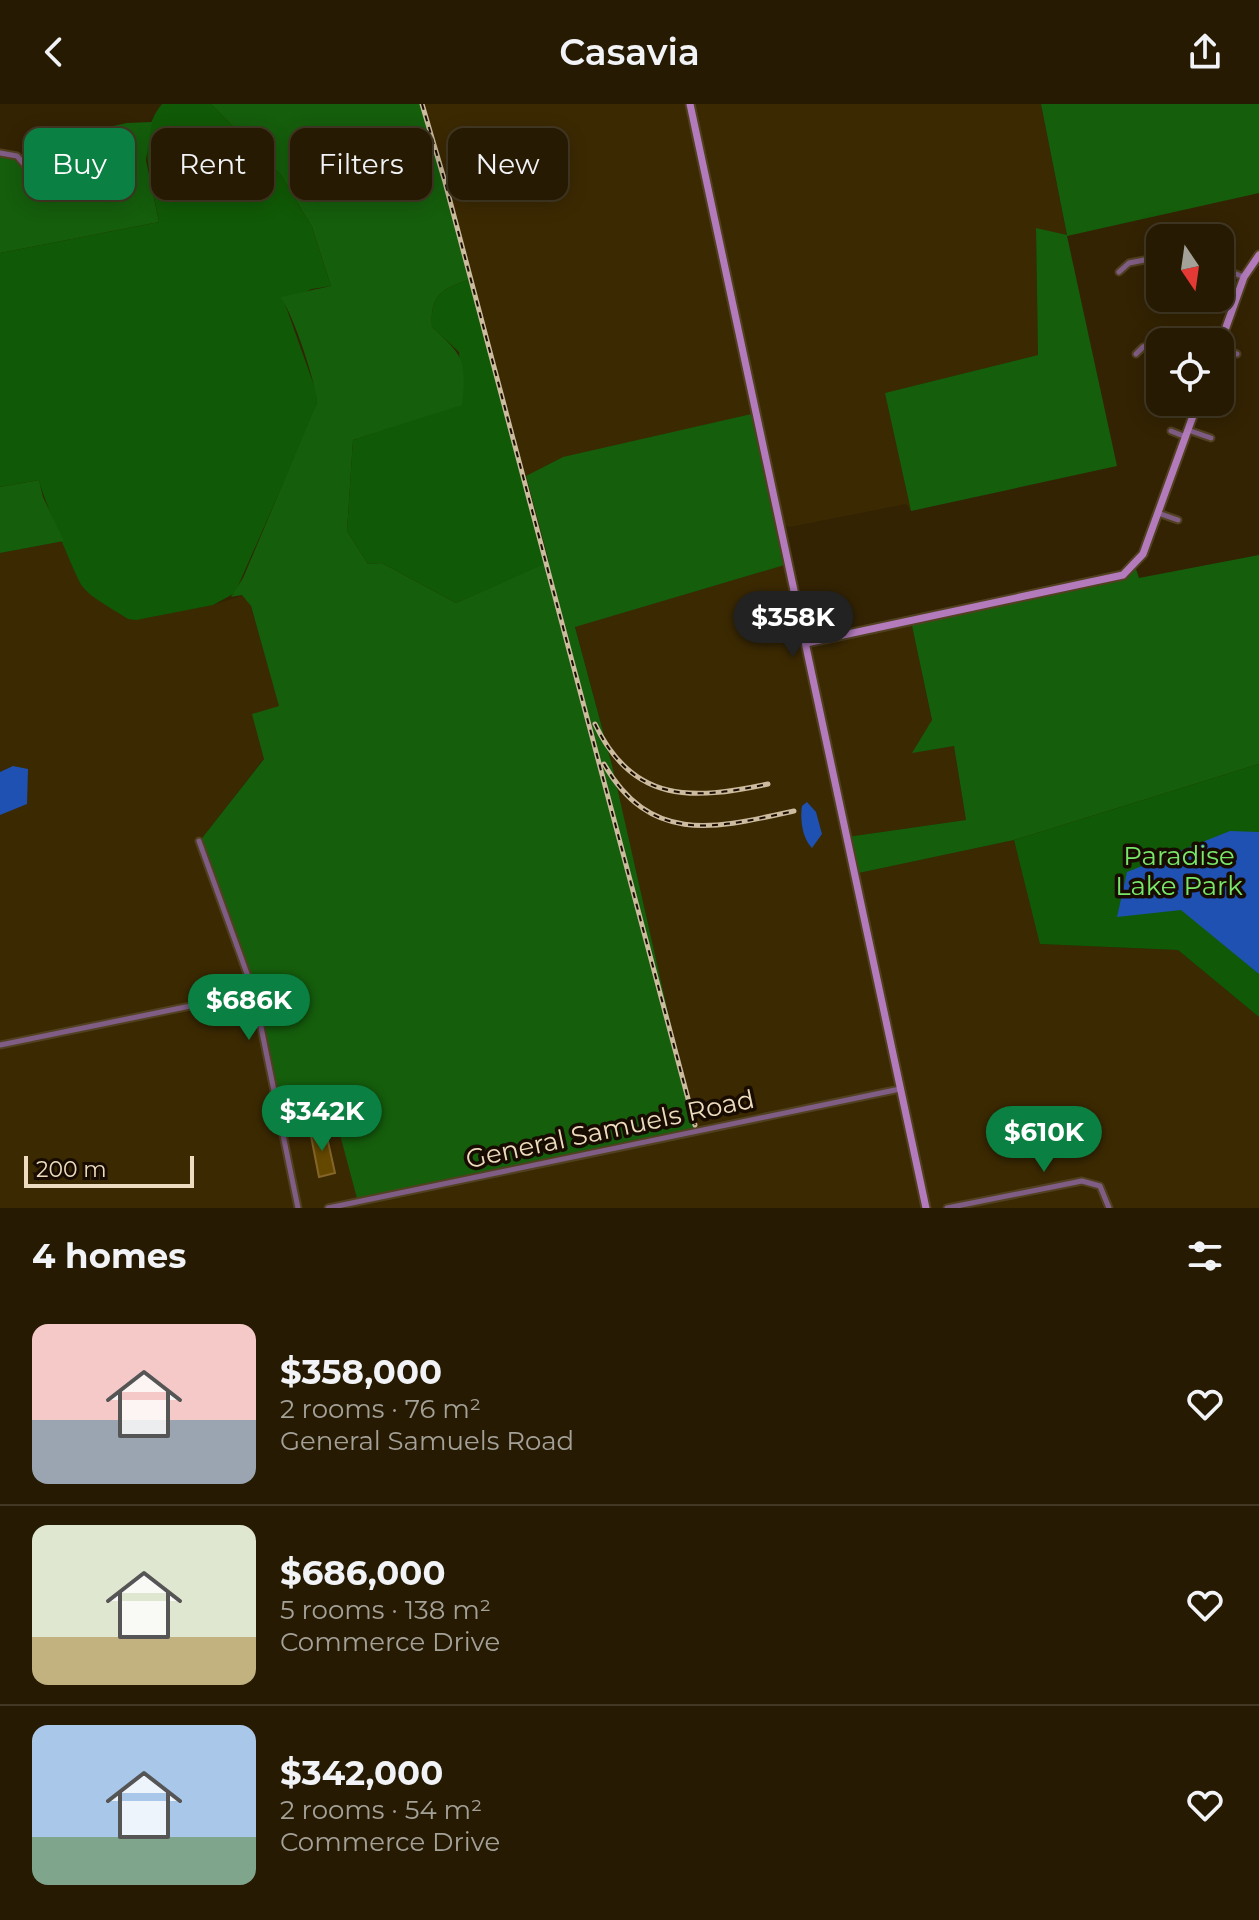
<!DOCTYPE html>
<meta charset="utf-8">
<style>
body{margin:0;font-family:Montserrat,sans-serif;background:#2e230c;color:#f1f3f6;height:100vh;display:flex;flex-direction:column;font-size:30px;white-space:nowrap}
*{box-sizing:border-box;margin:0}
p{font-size:26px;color:#a4a199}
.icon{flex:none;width:44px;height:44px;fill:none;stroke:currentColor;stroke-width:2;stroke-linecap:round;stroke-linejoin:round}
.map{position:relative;height:1104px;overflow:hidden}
.drawer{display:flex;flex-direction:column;background:#261a02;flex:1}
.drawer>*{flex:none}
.banner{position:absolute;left:24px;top:24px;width:800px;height:72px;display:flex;gap:16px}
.needle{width:52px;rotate:167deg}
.fabs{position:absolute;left:1146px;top:120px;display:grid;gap:16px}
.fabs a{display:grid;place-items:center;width:88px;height:88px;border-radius:16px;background:#261a02;box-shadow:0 4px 20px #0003,0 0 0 2px #423824;font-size:40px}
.scale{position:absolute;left:24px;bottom:20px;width:170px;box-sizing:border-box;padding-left:8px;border:4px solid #eddcbf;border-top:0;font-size:22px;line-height:28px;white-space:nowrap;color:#eddcbf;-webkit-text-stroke:6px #180c00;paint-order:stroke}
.price{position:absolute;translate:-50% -68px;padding:0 18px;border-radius:28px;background:#0b8043;color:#fff;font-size:26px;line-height:52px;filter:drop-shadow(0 2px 4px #0008)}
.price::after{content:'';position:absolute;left:50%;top:48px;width:24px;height:18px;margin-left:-12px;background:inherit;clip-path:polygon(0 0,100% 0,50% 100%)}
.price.on{background:#222;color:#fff}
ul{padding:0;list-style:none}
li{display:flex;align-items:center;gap:24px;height:200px;padding:0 32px}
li+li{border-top:2px solid #423824}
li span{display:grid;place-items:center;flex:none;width:224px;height:160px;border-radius:16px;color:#555}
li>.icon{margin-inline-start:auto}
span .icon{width:96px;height:96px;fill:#fffc;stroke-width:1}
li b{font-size:34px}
h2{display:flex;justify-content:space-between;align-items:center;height:96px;padding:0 32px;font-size:34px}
.tag{padding:0 28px;border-radius:16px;background:#261a02;box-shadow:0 4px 20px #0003,0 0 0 2px #423824;font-size:28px;line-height:72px}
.tag.on{background:#0b8043;color:#fff}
header{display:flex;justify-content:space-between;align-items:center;height:104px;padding:0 32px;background:#261a02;font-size:36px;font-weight:600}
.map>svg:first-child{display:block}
</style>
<header><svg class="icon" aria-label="back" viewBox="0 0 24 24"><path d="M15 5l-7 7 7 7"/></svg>Casavia<svg class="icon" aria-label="share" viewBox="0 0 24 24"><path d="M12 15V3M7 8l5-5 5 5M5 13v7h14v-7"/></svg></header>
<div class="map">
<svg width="1259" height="1104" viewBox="0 0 1259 1104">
<rect width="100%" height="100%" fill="#332303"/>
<path fill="#3b2902" d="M422 0H1041L1067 132 1036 124 1038 251 886 289 911 407 906 400 790 423 563 353 523 374Z
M64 437 75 468 128 515 213 501 247 490 280 602 264 654 199 738 254 889 281 1022 335 1012 612 661 575 522 788 460 806 539 911 517 932 617 913 648 954 642 966 716 847 733 854 770 1014 736 1041 840 1178 846 1259 913V1104H0V449Z"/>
<path fill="#105906" d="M162 0H211L281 71 312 123 331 182 312 185 284 197 316 287 317 299 313 312 235 489 213 501 136 516 128 515C115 506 92 495 82 482 76 474 40 386 39 376L0 383V149L159 118C153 81 134 33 162 0Z
M471 175 523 374 549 459 456 499 382 459 368 460 347 427 353 336 462 300 459 248 432 223C430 190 442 185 471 175Z
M1259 660V913L1178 846 1040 840 1014 736Z"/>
<path fill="#155e0c" d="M211 0H422L471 175C442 185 430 190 432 223 464 252 467 257 462 301L353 336 347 427 368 460 382 459 456 499 549 458 526 372 563 353 756 309 788 460 575 523 612 661 695 1028 358 1098 335 1012 281 1022 254 889 199 738 264 655 252 610 279 602 251 502 242 491 231 493 243 474 317 299C317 282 292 206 280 193L331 182 312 123 281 71Z
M1041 0H1259V89L1067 132 1117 362 911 407 885 289 1038 251 1036 124 1067 131Z
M152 18 146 56 159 118 0 149V49L11 50 30 66 46 38 53 35 127 19Z
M39 376 43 393 64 437 0 449V383Z
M1259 451V660L1014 736 854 770 847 733 966 716 954 642 912 649 932 616 911 517 1115 475 1135 462 1139 474Z"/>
<path fill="#1e51b2" d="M13 662 28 665 27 700 0 711V668Z
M807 698 816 708 822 730 812 744C802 734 800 715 802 702Z
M1230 727 1259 728V870L1181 806 1117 813 1127 768Z"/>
<path fill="#654800" stroke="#846528" stroke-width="2" d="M325 1024 335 1069 319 1073 310 1027Z"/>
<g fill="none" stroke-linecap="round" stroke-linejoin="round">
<g stroke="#514121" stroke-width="9">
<path id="street" d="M0 49 17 52 30 67
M1220 164 1244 173
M1119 168 1129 159 1160 153
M1161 238 1188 233 1203 238
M1220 243 1237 250
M1136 250 1143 243 1160 238
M1188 326 1211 334
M1171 327 1186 333
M1158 409 1178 416
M199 737 254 889 298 1104
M0 941 254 889
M328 1104 900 985
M947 1104 1082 1077 1100 1082 1109 1104"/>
</g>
<g stroke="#514121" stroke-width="11">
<path id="secondary" d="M690 0 926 1104
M1220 240 1244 173 1259 151
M806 539 1123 471 1143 450 1198 298"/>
</g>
<use href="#street" stroke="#805d85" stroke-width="5"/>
<use href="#secondary" stroke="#b37bbc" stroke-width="7"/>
<g stroke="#ccbb9e" stroke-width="5">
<path id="rail" d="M422 0 445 78 695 1021
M595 620C633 700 693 696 768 680
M604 660C651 742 717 724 794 707"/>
</g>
<use href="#rail" stroke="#180c00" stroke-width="2" stroke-dasharray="6" stroke-linecap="butt"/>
</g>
<g text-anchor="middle" stroke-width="7" stroke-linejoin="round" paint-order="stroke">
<g font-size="26" fill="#78e86b" stroke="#180c00">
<text x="1179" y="761">Paradise<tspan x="1179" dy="30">Lake Park</tspan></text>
</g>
<g font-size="26" fill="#eddcbf" stroke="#180c00">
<text transform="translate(610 1025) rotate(-12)" y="9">General Samuels Road</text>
</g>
</g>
</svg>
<div class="fabs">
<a><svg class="needle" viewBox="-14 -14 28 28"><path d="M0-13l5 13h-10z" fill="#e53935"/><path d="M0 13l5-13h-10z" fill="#a4a199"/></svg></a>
<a><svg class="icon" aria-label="locate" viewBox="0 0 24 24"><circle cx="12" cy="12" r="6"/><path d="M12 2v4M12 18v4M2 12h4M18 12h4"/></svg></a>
</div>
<div class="scale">200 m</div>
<b class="price on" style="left:793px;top:555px">$358K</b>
<b class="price" style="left:249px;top:938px">$686K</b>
<b class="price" style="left:322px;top:1049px">$342K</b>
<b class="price" style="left:1044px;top:1070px">$610K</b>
<div class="banner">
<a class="tag on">Buy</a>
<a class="tag">Rent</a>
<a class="tag">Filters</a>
<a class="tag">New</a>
</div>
</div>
<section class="drawer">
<h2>4 homes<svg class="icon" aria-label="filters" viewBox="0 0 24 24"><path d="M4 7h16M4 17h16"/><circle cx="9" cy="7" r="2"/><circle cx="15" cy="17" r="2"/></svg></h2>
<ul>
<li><span style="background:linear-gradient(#f6c9c9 60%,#9aa5b1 0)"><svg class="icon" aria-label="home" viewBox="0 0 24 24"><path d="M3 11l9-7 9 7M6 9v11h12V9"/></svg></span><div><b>$358,000</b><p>2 rooms · 76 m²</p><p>General Samuels Road</p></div><svg class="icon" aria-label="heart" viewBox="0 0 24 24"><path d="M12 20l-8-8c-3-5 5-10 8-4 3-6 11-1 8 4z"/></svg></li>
<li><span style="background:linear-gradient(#dfe7d0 70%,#c2b280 0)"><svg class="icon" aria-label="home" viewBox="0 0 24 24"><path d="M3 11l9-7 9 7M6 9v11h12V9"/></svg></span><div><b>$686,000</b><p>5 rooms · 138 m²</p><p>Commerce Drive</p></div><svg class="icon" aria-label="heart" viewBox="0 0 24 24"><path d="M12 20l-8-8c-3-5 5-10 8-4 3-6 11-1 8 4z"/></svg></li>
<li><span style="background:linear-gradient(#a9c7e8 70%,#7fa58c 0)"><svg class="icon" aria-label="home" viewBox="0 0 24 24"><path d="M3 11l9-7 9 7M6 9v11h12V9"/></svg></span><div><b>$342,000</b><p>2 rooms · 54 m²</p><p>Commerce Drive</p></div><svg class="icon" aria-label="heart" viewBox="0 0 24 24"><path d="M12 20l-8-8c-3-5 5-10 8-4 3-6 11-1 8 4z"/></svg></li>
</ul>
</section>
